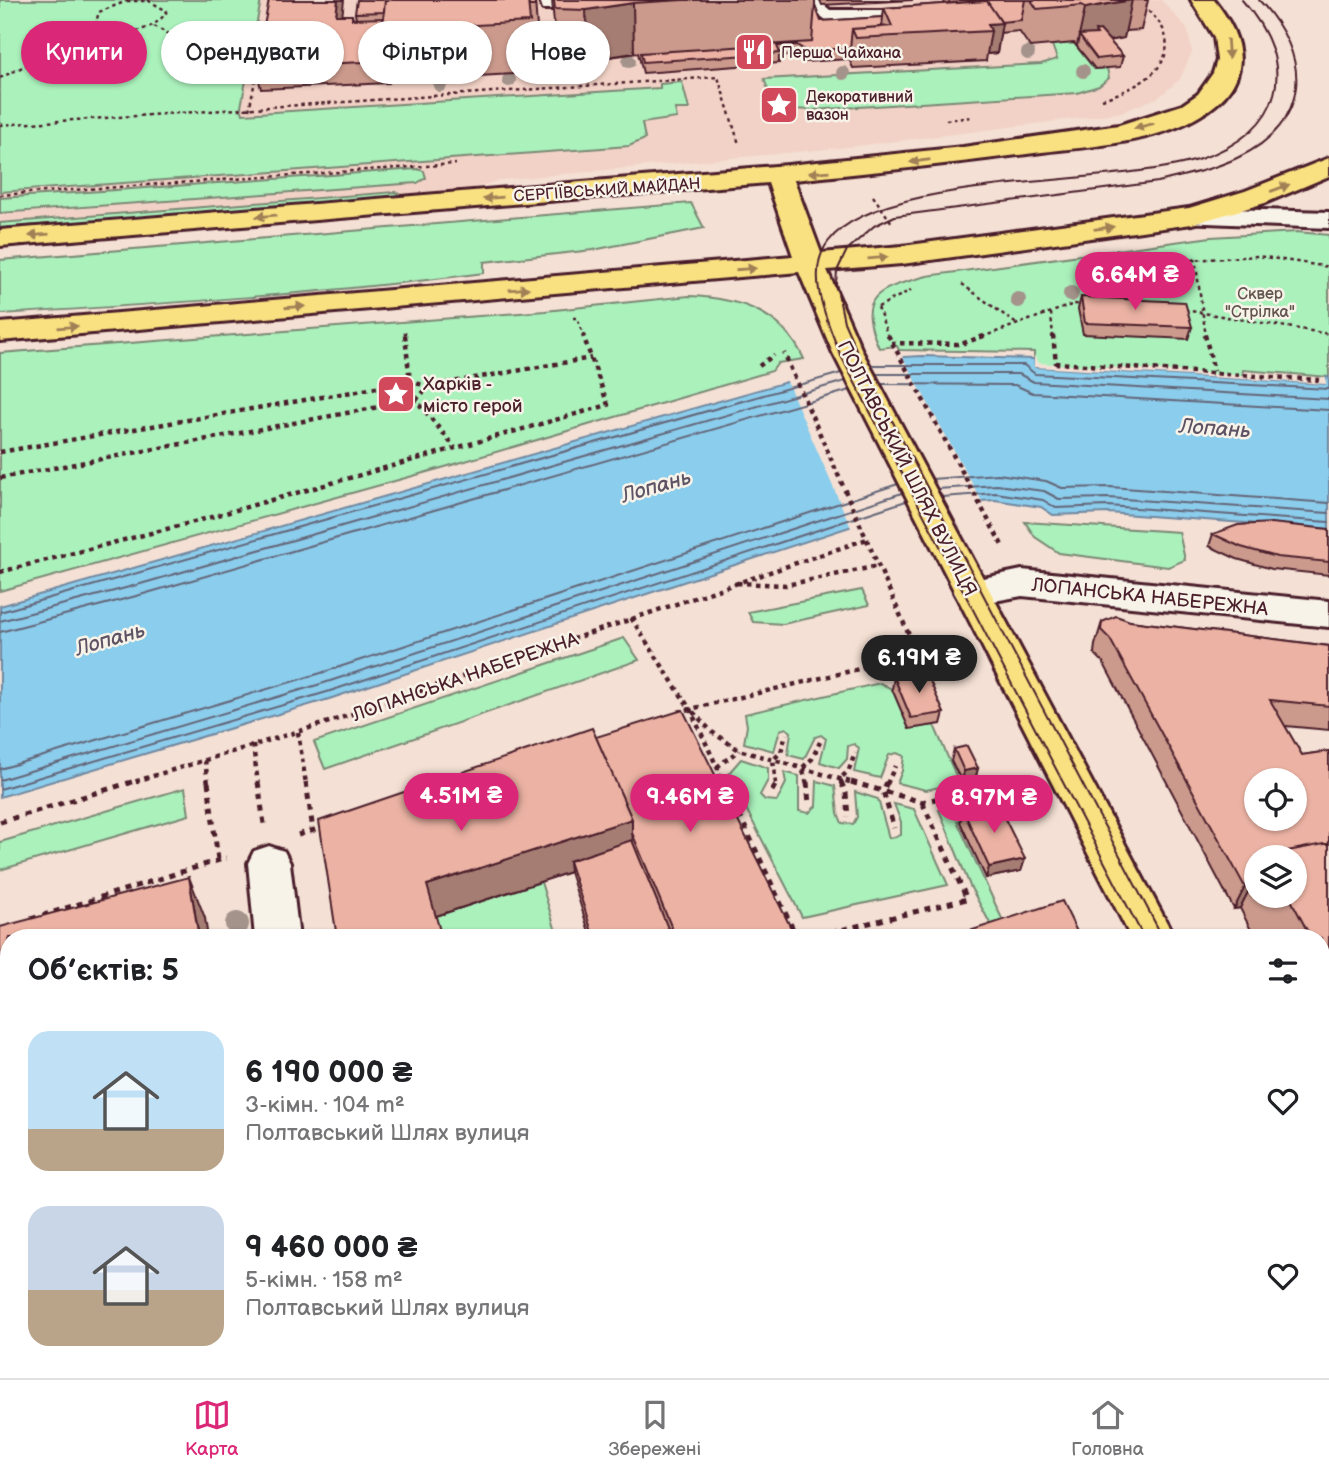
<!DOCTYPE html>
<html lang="uk">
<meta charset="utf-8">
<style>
body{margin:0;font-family:"Balsamiq Sans",sans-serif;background:#f6f6f6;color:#202124;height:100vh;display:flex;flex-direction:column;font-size:26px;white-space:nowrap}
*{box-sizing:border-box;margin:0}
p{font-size:23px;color:#757577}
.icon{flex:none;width:38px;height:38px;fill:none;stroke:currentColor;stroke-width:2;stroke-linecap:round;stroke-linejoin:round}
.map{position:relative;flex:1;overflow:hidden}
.details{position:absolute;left:0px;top:929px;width:1330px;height:450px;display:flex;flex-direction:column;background:#fff;border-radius:28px 28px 0 0;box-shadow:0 2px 5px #0004}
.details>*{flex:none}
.top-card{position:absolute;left:21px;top:21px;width:700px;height:63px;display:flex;gap:14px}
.tools{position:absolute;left:1244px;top:768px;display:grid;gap:14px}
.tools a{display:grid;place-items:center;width:63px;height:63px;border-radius:50%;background:#fff;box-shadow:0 2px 5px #0004;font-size:35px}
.price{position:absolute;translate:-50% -60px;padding:0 16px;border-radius:24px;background:#db2777;color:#fff;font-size:23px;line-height:46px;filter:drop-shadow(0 2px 4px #0008)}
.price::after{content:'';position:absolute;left:50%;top:42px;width:21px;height:16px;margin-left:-10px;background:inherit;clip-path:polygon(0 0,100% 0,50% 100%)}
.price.active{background:#222;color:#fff}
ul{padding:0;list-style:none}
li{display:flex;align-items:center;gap:21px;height:175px;padding:0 28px}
li span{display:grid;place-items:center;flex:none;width:196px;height:140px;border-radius:21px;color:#555}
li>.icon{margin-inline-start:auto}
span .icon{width:84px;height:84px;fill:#fffc;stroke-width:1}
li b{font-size:30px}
h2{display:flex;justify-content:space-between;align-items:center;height:84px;padding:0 28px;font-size:30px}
.tag{padding:0 24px;border-radius:32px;background:#fff;box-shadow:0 2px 5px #0004;font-size:24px;line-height:63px}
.tag.active{background:#db2777;color:#fff}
.tabs{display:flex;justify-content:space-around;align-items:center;height:98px;border-top:2px solid #e0e0e0;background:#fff;font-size:19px;color:#757577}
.tabs a{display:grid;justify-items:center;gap:4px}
.tabs .active{color:#db2777}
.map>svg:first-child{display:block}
</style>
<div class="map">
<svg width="1329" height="1378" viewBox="0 0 1329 1378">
<rect width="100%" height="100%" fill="#f4e0d4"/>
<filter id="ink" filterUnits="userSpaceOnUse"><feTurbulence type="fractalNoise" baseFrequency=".0143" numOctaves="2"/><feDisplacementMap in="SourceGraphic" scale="14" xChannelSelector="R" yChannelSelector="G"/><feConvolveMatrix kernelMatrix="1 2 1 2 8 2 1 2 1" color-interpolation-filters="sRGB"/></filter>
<g filter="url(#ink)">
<path fill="#f2d2c6" d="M0 0H1161L1187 28 1192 52 1180 79 1159 97 1122 112 1090 117 849 147 499 180 450 196 0 230Z"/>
<path fill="#abf1bc" stroke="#7a8874" stroke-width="2" d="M0 0H261L241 107 243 114 660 88V84L682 82 689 109H675L677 118 642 123 645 139 629 146 0 192Z
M1074 43 1094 69 1107 68 1109 78 1099 86 1077 93 812 110 791 109 787 100 773 102 764 79 1041 64 1057 59 1052 45Z
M417 169 424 171 426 178 417 183 0 213V198Z
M395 192 406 198 0 228V223Z
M691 203 704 228 593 250 484 262V273C323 294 162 304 0 314V260Z
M1297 232 1329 235V377L1243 370 1242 378 1034 367V352L899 350 897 346 879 348C855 294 879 289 927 276L1211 237Z
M689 296C738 298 782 311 804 359L778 363 772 371 445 467 0 591V353L545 311Z
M1025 522 1179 532 1185 560 1168 567 1059 553 1035 537Z
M862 590 869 605 783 624 753 622 748 612Z
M624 638 639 660 325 769 314 742Z
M880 683 892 689 909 729 934 725 959 783 926 790 897 783 902 771 904 756 897 753 889 755 880 778 854 772 859 748 854 744 848 746 847 759 839 768 820 762 826 739 821 735 815 737 804 759 788 755 791 732 786 728 780 730 774 751 744 743 747 726 745 714Z
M741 759 768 768V780L760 795 765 800 777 801 786 783 784 772 799 776V811L809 813 816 806 817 781 835 786 838 813 842 823 853 824 857 817 855 792 878 799 889 838 901 835V822L894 804 914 809 948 885 802 917 728 774Z
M185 788 189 815 0 870V842Z
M969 804 973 816 957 821 1009 934 998 938 970 886 939 810Z
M541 882 558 938H439L433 917Z
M3 1266H9L7 1378H0V1271Z"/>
<path fill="#8bcdec" stroke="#71879f" stroke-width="2" d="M922 356 1034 359 1035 367 1325 384 1326 377H1329V529L1108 513 1053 515 1041 507 995 500 913 506 329 699 0 797V606L867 359Z"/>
<path fill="#f4e0d4" d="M901 354 984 505 914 510 852 530 785 377 867 355Z
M1034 355 1038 363 1322 380V377H1326V384L1034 367Z"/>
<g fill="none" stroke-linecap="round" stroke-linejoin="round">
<path stroke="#646578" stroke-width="2" d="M872 365H1024L1035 374 1329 389
M876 374H1019L1034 382 1329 399
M882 384 1015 385 1033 393 1329 410
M932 479 998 474 1046 481 1062 488 1110 487 1329 503
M937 489 997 485 1044 491 1059 499 1109 498 1329 513
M942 497 996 493 1043 500 1056 508 1108 506 1329 522
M0 612 841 373
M0 621 137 585 845 381
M0 632 140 595 850 390
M0 769 321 673 898 484
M0 780 324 683 902 493
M0 789 327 692 906 501"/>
<g stroke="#4a1f2b" stroke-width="6">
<path id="lane" d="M540 0H556L557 6 555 9H543Z
M800 0H818L830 10H916L924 15 916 20H826Z
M9 1166V1198L0 1201V1169Z
M484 1370H546L543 1378H481Z"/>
</g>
<g stroke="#4a1f2b" stroke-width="6">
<path id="street" d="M1022 570 1329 601V627L1022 596 972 605 959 601 954 592 959 583Z
M269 846 284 851 290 863 299 938H255L248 863 254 851Z
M294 1370H348V1378H294Z"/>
</g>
<g stroke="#4a1f2b" stroke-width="6">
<path id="secondary" d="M1192 208 1329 212V228L1182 222 1178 216 1182 210Z"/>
</g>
<g stroke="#4a1f2b" stroke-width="6">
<path id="primary" d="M1191 0H1214C1248 42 1253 84 1201 115 1156 143 1093 146 1042 152 959 163 877 172 794 180L821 253 902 246 1189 208 1245 191 1329 158V176L1265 203 1192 224 902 264 827 270 863 353 1175 938H1131L833 353 799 272 0 341V323L793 256 768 183 0 246V230L788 165 963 147 1119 125 1182 105 1198 94 1213 73 1217 60 1214 37Z
M1321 1240 1329 1244V1307L1321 1304Z"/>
</g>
<path stroke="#4a1f2b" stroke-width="2.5" stroke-dasharray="3.5 3.5" stroke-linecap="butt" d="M127 1H149L167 11C152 35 118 37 96 22L99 12Z
M154 26 255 81
M0 78 102 28
M1102 99C1132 90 1180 69 1163 29 1158 18 1145 9 1137 0
M249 110 258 66
M946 120 972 117
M0 125 718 77 739 144
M0 195 456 164
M873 196 892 223
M1195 258 1206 337
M1093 266 1258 256 1329 267
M1104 266 1128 302
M962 284 1018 325
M878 307 888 337
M878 307 911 290
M1185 310 1329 334
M1051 313 1053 337
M573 318H577L584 337
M405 332V337
M982 337 1074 304 1085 305"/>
<path stroke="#4a1f2b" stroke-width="4.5" stroke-dasharray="4.5 4.5" stroke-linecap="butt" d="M405 335 410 382 416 400 455 448
M888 335 1003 547
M1053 335 1056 363 1319 380
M1205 335 1214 371
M891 343 961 344 987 335
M759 366 774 355
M429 386 591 358
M0 452 410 382 429 386 416 400 0 478
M0 572 190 523 608 405 583 335
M737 583 786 585 878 566
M631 618 690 709 725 784
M678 712 918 655 784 353
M693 712 712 732 739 750 857 784
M298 732 306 784
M253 745 258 784
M205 760 208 784
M717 767 739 750
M127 784 329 722 867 539
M776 784 773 760 781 752 786 734
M807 784 802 768 812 759 820 742
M842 784 840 779 849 770 855 753
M887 784 895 766"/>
<path stroke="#4a1f2b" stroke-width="5" stroke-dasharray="6 6" stroke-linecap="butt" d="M208 782 218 860
M258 782 264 824
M306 782 313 830
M724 782 797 938
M807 782 809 804
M841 782 846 793 848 817
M851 782 922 802 988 787
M887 782 883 791 894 828
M772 791 777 782
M0 822 132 782
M298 835 323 827
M31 919 226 858
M808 938 967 899 922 802
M23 1370V1378"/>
<use href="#lane" fill="#f7f3e8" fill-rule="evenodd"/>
<use href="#street" fill="#f7f3e8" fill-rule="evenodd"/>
<use href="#secondary" fill="#f7f3e8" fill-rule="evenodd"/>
<use href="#primary" fill="#f9e181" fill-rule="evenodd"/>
<path stroke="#4a1f2b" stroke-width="2" d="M1144 938 840 354C828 322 804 274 828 242 880 172 1113 188 1200 159 1284 131 1300 65 1242 0
M1163 938 862 363 844 322 836 283 837 271 847 250 874 226 895 216 1158 182C1185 175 1212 170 1237 158 1312 123 1312 56 1259 0
M1321 1238 1329 1252
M1321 1292 1329 1308"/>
</g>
<g fill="#a4938b">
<circle cx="1028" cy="53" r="7"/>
<circle cx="629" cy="61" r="7"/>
<circle cx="1083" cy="71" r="7"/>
<circle cx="843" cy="73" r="7"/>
<circle cx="547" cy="75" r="7"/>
<circle cx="509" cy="80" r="7"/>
<circle cx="440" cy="85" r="7"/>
<circle cx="1071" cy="294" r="8"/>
<circle cx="1018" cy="300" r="8"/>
<circle cx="237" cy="924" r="12"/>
</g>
<path fill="#cb9a8d" stroke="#4a1f2b" stroke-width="2" fill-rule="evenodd" d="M535 0 537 27H530L531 37 555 35 552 0H815V5L821 21 883 17 884 8 944 4 945 0H1148L1141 30 1125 31 1124 38 1109 41 1123 56 1120 67 1095 69 1074 43 1030 47 1019 31 1000 33 997 53 987 54 986 61 853 68 849 59 805 62 796 55 779 57V63L643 73 638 53 588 60H558L557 58 532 60 533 73 390 81 389 83 261 89 256 67 342 15H352L353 19H356L355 13Z
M820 0H913L822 5Z
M1081 297 1192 327 1188 339 1083 334 1078 309Z
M1329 529V575L1272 569 1237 559 1209 546 1213 534Z
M1130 621 1329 646V730L1285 726 1302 755 1329 751V1082L1321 1067V938H1255L1240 908 1234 909 1103 662 1094 653 1095 645 1102 622ZM1256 858H1295V896H1256Z
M894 677 944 713 941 724 909 729 892 689Z
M596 737 796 938H591L570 872 436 916 337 938Z
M954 749 978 768 975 780 962 782 951 761Z
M963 810 1025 859 1021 871 986 878 960 822Z
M586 1370H1305L1309 1378H551Z"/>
<path fill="#a57d73" stroke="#4a1f2b" stroke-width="2" d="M338 0H344L340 36 336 15Z
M1132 0 1124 38 1086 45 1079 35 1077 46 1085 8Z
M633 3 634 53 588 60 586 10Z
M1002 23 997 53 987 54 991 31 988 24Z
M978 768 975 780 962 782 964 771Z
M632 819 633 852 569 861 570 872 433 917 427 885Z
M1025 859 1021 871 986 878 989 867Z
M189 877 205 918 208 938H199Z
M1251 886 1240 908 1234 909 1245 887Z
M9 1102V1146L0 1149V1105Z
M9 1247V1257L0 1259V1248Z
M233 1370H246V1378H233Z
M492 1370H522L523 1378H464Z
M730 1370H746L745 1378H719Z"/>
<path fill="#ecb3a4" stroke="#4a1f2b" stroke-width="2" fill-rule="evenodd" d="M269 0H338L336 15H352V19L384 18 382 30 386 61 256 67Z
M357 0H385L384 12 355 13Z
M385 0H528L530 22 382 30Z
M528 0H535V6H529Z
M554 0H683L633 3 586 10 555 9Z
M948 0H1025L1021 20 1001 22 987 1 950 3Z
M1031 0H1131L1085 8 1082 5 1037 9Z
M987 1 1002 23 988 24 991 31 856 38 852 29 892 26 884 8Z
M815 5 821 21 883 17 882 27 852 29 850 48 806 51 797 45 777 46 780 53 643 62 641 53 812 42Z
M1100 30 1123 56 1097 59 1079 35 1097 34 1095 31Z
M555 35 557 47 532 49 531 37Z
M1081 297 1185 302 1192 327 1085 323Z
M1271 523 1329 529V562L1277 557 1241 547 1213 534 1238 525Z
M1116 616 1130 621 1329 646V706L1270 700 1302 755 1329 751V843L1267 855 1265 858H1256V875L1251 886 1245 887 1110 639 1101 630 1102 622ZM1256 780H1295V819H1256Z
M926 672 944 713 911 718 894 677Z
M683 710 796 938H793L791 933 772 938H676L632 833V819L596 737Z
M592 728 632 819 427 885 442 938H337L319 821Z
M967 746 978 768 964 771 954 749Z
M997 803 1025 859 989 867 963 810Z
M632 840 672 938H594L569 861Z
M1329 843V971L1321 956V938H1311L1289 896H1295V858H1268L1267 855Z
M189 877 199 938H9V1102L0 1105V927Z
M1062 901 1080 938H948Z
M791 933 793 938H772Z
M9 1202V1247L0 1248V1203Z
M50 1370H233V1378H50Z
M381 1370H492L464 1378H382Z
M586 1370H649L650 1378H551Z
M651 1370H730L719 1378H653Z
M751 1370H1081L1084 1378H753Z
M1081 1370H1179L1151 1378H1084Z
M1179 1370H1305L1309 1378H1151Z"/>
<defs><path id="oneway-solid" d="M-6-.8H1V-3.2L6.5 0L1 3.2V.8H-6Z" transform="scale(1.75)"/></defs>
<g fill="#a28056">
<use href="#oneway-solid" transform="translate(1228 49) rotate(86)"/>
<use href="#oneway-solid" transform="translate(1144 126) rotate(166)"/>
<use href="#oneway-solid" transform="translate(920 161) rotate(172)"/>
<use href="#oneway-solid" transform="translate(819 172) rotate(175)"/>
<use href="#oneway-solid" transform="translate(1280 188) rotate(-20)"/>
<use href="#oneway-solid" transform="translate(493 198) rotate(175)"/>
<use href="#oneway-solid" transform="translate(266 216) rotate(175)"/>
<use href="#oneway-solid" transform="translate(1104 228) rotate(-8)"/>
<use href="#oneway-solid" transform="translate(39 235) rotate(175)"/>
<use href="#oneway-solid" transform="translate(878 258) rotate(-5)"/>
<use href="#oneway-solid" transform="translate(746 269) rotate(-4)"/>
<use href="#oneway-solid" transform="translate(519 289) rotate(-5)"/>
<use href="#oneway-solid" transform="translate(295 307) rotate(-4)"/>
<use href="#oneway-solid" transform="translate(68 327) rotate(-5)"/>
</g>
</g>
<defs>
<g id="restaurant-square" transform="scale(2.0125)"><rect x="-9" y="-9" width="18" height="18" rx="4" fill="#d1495b" stroke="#f7f3e8"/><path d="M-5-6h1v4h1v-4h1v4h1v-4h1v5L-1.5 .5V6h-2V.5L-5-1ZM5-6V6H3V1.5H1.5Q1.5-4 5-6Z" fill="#fff"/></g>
<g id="sight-square" transform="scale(2.0125)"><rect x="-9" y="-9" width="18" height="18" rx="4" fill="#d1495b" stroke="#f7f3e8"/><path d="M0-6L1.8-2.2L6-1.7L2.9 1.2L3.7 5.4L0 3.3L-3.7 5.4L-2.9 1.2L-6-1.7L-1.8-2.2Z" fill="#fff"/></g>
</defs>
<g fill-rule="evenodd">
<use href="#restaurant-square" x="754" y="52"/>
<use href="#sight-square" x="779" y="105"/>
<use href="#sight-square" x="396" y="394"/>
</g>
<g text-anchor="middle" stroke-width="5" stroke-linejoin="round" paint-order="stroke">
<g font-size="16" fill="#4a1f2b" stroke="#f7f3e8" text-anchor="start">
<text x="781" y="58">Перша Чайхана</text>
<text x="806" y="102">Декоративний<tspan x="806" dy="18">вазон</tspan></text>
</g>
<g font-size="16" fill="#4a1f2b" stroke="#f7f3e8">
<text transform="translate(607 189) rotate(-4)" y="6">СЕРГІЇВСЬКИЙ МАЙДАН</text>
</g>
<g font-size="16" fill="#62544f" stroke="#f7f3e8">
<text x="1260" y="299">Сквер<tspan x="1260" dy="18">"Стрілка"</tspan></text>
</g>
<g font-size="19" fill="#4a1f2b" stroke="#f7f3e8" text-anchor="start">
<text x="423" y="390">Харків -<tspan x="423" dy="22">місто герой</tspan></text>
</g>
<g font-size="19" fill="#4a1f2b" stroke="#f7f3e8">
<text transform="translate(908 468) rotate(63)" y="7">ПОЛТАВСЬКИЙ ШЛЯХ ВУЛИЦЯ</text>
<text transform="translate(1150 596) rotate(6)" y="7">ЛОПАНСЬКА НАБЕРЕЖНА</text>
<text transform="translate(465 676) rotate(-19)" y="7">ЛОПАНСЬКА НАБЕРЕЖНА</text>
</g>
<g font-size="21" font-style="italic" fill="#5e5365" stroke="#f7f3e8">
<text transform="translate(1215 428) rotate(4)" y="7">Лопань</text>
<text transform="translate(656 486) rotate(-16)" y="7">Лопань</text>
<text transform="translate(110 639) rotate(-16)" y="7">Лопань</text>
</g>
</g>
</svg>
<div class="tools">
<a><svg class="icon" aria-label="locate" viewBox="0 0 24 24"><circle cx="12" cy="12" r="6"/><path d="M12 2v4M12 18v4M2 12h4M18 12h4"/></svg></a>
<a><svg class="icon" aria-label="layers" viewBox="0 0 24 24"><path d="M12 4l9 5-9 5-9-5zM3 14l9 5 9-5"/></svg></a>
</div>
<b class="price" style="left:1135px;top:312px">6.64M ₴</b>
<b class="price active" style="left:919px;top:695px">6.19M ₴</b>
<b class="price" style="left:461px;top:833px">4.51M ₴</b>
<b class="price" style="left:690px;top:834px">9.46M ₴</b>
<b class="price" style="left:994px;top:835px">8.97M ₴</b>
<div class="top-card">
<a class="tag active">Купити</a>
<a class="tag">Орендувати</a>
<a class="tag">Фільтри</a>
<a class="tag">Нове</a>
</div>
<section class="details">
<h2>Об’єктів: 5<svg class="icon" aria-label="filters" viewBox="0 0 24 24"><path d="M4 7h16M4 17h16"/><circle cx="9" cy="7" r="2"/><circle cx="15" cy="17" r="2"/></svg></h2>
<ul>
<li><span style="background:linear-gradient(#bfe0f5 70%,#b9a48a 0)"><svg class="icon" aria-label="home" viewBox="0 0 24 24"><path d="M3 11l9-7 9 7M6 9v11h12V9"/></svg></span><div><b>6 190 000 ₴</b><p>3-кімн. · 104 m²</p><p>Полтавський Шлях вулиця</p></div><svg class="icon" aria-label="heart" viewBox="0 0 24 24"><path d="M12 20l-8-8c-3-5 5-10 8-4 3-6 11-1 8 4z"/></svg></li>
<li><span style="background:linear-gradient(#c9d6e8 60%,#b9a48a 0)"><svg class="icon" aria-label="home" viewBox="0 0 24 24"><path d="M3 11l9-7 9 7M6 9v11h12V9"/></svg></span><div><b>9 460 000 ₴</b><p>5-кімн. · 158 m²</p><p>Полтавський Шлях вулиця</p></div><svg class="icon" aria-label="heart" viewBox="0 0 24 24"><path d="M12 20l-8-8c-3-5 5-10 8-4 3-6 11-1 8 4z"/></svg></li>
</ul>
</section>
</div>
<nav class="tabs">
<a class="active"><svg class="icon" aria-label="map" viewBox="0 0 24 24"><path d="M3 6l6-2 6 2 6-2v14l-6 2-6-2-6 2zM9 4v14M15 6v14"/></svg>Карта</a>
<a><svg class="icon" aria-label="saved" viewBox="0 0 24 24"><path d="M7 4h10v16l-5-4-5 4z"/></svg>Збережені</a>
<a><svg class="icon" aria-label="home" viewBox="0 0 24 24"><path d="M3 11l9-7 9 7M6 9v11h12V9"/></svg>Головна</a>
</nav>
